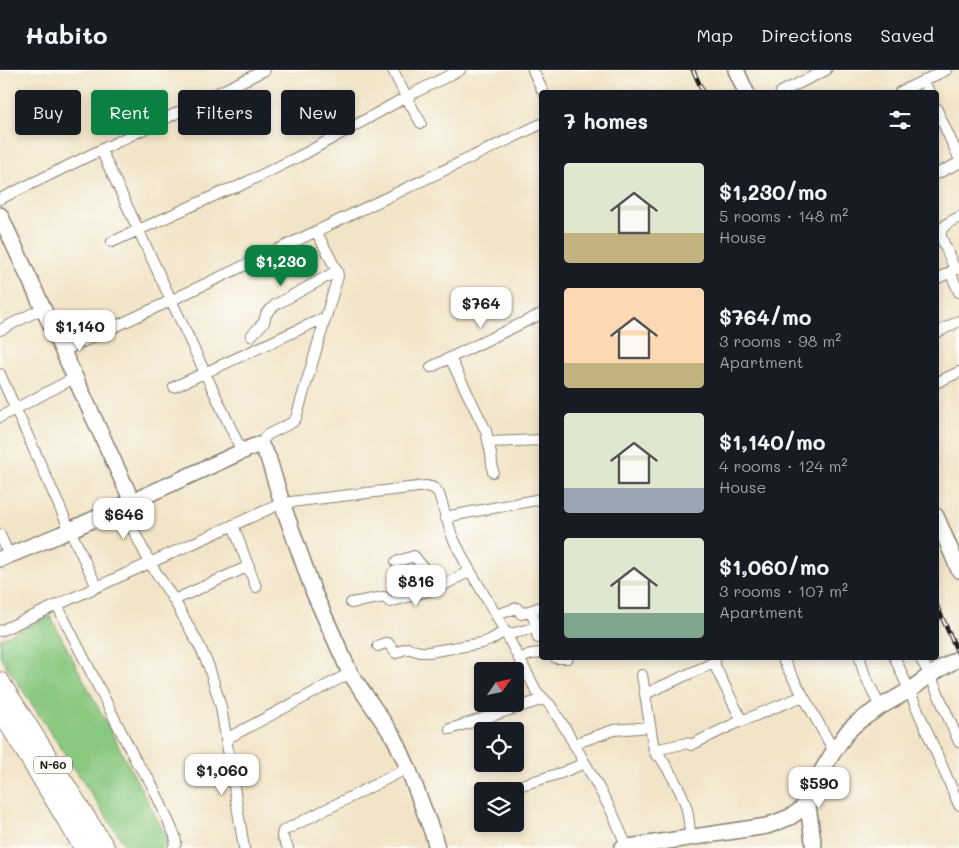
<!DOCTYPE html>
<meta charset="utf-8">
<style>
body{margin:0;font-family:Mali,sans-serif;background:#20242c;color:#f1f3f6;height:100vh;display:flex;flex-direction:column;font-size:19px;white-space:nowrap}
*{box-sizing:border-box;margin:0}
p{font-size:16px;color:#9ea1a6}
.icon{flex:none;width:28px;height:28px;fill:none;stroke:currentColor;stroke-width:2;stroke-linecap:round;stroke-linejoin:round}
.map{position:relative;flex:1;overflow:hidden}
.details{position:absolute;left:539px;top:20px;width:400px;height:570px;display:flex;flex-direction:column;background:#171b24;border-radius:5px;box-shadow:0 2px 8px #0003}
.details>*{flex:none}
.top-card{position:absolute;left:15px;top:20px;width:449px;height:45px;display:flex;gap:10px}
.needle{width:32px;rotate:56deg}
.fabs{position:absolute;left:474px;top:592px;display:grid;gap:10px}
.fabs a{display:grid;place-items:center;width:50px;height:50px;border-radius:5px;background:#171b24;box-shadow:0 2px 8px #0003;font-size:25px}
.price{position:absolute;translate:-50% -42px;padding:0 11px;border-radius:10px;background:#fff;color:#222;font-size:16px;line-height:32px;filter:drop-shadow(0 1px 2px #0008)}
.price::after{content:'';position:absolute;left:50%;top:30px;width:15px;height:11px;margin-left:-8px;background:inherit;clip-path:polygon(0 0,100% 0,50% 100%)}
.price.active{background:#0b8043;color:#fff}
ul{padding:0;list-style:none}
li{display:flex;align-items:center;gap:15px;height:125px;padding:0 25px}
li span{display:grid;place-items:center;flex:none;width:140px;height:100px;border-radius:5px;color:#555}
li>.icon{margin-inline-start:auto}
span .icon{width:60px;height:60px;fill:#fffc;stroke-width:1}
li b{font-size:21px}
h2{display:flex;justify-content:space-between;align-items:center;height:60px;padding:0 25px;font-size:21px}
.pill{padding:0 18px;border-radius:5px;background:#171b24;box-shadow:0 2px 8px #0003;font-size:18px;line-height:45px}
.pill.active{background:#0b8043;color:#fff}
header{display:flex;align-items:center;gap:30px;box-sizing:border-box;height:70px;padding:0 25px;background:#171b24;border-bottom:1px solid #363941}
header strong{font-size:24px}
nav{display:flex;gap:28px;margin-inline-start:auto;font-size:18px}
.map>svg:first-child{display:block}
</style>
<header>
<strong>Habito</strong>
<nav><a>Map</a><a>Directions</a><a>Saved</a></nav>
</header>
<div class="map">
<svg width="959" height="778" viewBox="0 0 959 778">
<rect width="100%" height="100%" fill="#fdfcf7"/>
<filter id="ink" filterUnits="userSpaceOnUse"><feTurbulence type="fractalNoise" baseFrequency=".02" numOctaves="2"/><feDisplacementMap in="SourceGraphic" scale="10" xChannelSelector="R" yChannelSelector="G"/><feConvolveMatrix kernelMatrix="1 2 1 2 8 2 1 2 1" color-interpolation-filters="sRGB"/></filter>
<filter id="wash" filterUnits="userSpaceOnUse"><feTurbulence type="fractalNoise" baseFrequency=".0096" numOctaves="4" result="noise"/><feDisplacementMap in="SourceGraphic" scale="20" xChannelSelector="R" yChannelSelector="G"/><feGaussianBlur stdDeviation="1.12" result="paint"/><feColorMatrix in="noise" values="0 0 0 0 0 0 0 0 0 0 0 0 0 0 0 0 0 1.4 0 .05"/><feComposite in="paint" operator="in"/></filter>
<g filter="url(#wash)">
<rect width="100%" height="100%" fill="#f2e4c8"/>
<path fill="#89c87f" stroke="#52724e" d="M50 546 169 772 162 778H127L0 586V569Z"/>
</g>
<g filter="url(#ink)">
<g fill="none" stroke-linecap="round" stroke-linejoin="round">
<g stroke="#878072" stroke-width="12">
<path id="street" d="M393 0 406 27 421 53
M533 0 543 22
M924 11 929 22
M781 22 826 0
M900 22 946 0
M936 38 959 88
M101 80 242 382
M936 104 959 93
M0 129 265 0
M112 172 227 120 237 117 306 83 406 27 460 0
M955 200 940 164C942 155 951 151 959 147
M950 202 959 222
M936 209 959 198
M0 260 43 238
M936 263 959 251
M251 266 264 252 266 244 275 235 337 201
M63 281 172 230 541 54
M450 288 486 361 491 384 493 402
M431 297 541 244
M0 304 70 460 97 517
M936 313 959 302
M174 317 326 247
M0 347 76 307
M489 372 541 370
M261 376 264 369 267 365 293 352 296 348 338 206 337 201 316 161
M121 436 150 493 174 530 200 577 209 597 221 637 244 778
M445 447 541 429
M233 455 256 517
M0 465 9 485
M396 492 414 486 415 487 430 506 434 519
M174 530 249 496
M351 533 384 527 390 532 438 518 470 501
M57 535 137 693 148 708 154 719 175 766 176 773 173 778
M532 540 538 568
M496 545 517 538 521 544 541 537
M0 561 282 433 426 416C433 417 435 418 439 424L452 466 465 492 496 545 537 622 550 635 565 658 590 702 612 742 627 777
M506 565 541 556
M378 576 385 573H388L396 583 407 578 420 582H429L482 573 490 570 505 561
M556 588H568
M716 588 714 593 716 598 742 651
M782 588 834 681
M860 588 864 603 880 637
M895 588 959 735
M920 588 930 605 959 672
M519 589 531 584 541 583
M642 605 654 680 656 685 660 686C669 702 681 718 686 736 689 746 689 757 691 768
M645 624 715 592
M450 659 544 629
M226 669 350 603
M574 675 582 671 614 660 650 657
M654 680 687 673 691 675 732 655 803 626
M502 721 561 703 585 693
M288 778 282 766 283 761 408 698"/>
</g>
<g stroke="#878072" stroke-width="18">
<path id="secondary" d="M736 0 746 22
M0 145 132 431
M936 446 959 500
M0 489 59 465 252 377 258 375 261 376 268 387 282 433 314 523 350 603 395 669 408 698 433 764 437 778
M807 729 814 778
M622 778 767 756 790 747 799 741 804 736 812 717 834 681 848 661 859 651 880 637 910 620 930 605 959 588"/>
</g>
<g stroke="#878072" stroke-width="21">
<path id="highway" d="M0 612 105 778
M0 639 84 778"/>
</g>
<use href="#street" stroke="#fff" stroke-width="10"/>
<use href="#secondary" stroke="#fff" stroke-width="15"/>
<use href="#highway" stroke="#fff" stroke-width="19"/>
<g stroke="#1c1c1c" stroke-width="4.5">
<path id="rail" d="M693 0 703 22
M936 534 959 585"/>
</g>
<use href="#rail" stroke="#fdfcf7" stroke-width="2.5" stroke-dasharray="8" stroke-linecap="butt"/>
</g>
</g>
<g text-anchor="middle" stroke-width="4.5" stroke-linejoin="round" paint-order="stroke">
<rect fill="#fdfcf7" stroke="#605f5e" stroke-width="1" x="34" y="686.5" width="38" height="17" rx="4"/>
<g font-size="11" font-weight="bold" fill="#1c1c1c">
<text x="53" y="699">N-60</text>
</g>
</g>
</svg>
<div class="fabs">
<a><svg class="needle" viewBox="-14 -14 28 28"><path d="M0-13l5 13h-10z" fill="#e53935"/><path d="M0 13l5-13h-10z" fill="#9ea1a6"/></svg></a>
<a><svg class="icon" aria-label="locate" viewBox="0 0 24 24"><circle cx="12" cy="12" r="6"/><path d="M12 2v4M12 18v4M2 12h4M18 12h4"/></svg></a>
<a><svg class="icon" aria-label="layers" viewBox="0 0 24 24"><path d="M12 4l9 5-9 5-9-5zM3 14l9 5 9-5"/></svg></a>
</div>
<b class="price active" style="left:281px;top:217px">$1,230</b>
<b class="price" style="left:481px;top:259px">$764</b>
<b class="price" style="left:80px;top:282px">$1,140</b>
<b class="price" style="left:124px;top:470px">$646</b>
<b class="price" style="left:416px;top:537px">$816</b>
<b class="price" style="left:222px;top:726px">$1,060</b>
<b class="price" style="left:819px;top:739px">$590</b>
<div class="top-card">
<a class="pill">Buy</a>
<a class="pill active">Rent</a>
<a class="pill">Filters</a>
<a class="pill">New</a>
</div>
<section class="details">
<h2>7 homes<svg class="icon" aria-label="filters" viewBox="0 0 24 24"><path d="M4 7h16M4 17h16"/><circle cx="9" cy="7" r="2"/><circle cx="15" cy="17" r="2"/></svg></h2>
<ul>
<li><span style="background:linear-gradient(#dfe7d0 70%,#c2b280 0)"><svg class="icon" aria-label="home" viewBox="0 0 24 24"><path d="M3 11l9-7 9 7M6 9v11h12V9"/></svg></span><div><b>$1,230/mo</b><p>5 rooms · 148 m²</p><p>House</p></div></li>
<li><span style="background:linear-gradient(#ffd9b3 75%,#c2b280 0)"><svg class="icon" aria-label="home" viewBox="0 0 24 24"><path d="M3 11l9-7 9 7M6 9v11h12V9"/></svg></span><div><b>$764/mo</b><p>3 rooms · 98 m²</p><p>Apartment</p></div></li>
<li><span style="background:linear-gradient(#dfe7d0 75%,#9aa5b1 0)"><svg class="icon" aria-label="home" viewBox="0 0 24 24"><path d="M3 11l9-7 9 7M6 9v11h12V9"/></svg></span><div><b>$1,140/mo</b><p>4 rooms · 124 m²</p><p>House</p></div></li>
<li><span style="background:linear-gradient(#dfe7d0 75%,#7fa58c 0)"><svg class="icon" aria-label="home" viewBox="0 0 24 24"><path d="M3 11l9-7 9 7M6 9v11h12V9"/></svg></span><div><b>$1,060/mo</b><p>3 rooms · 107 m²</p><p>Apartment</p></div></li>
</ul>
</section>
</div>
